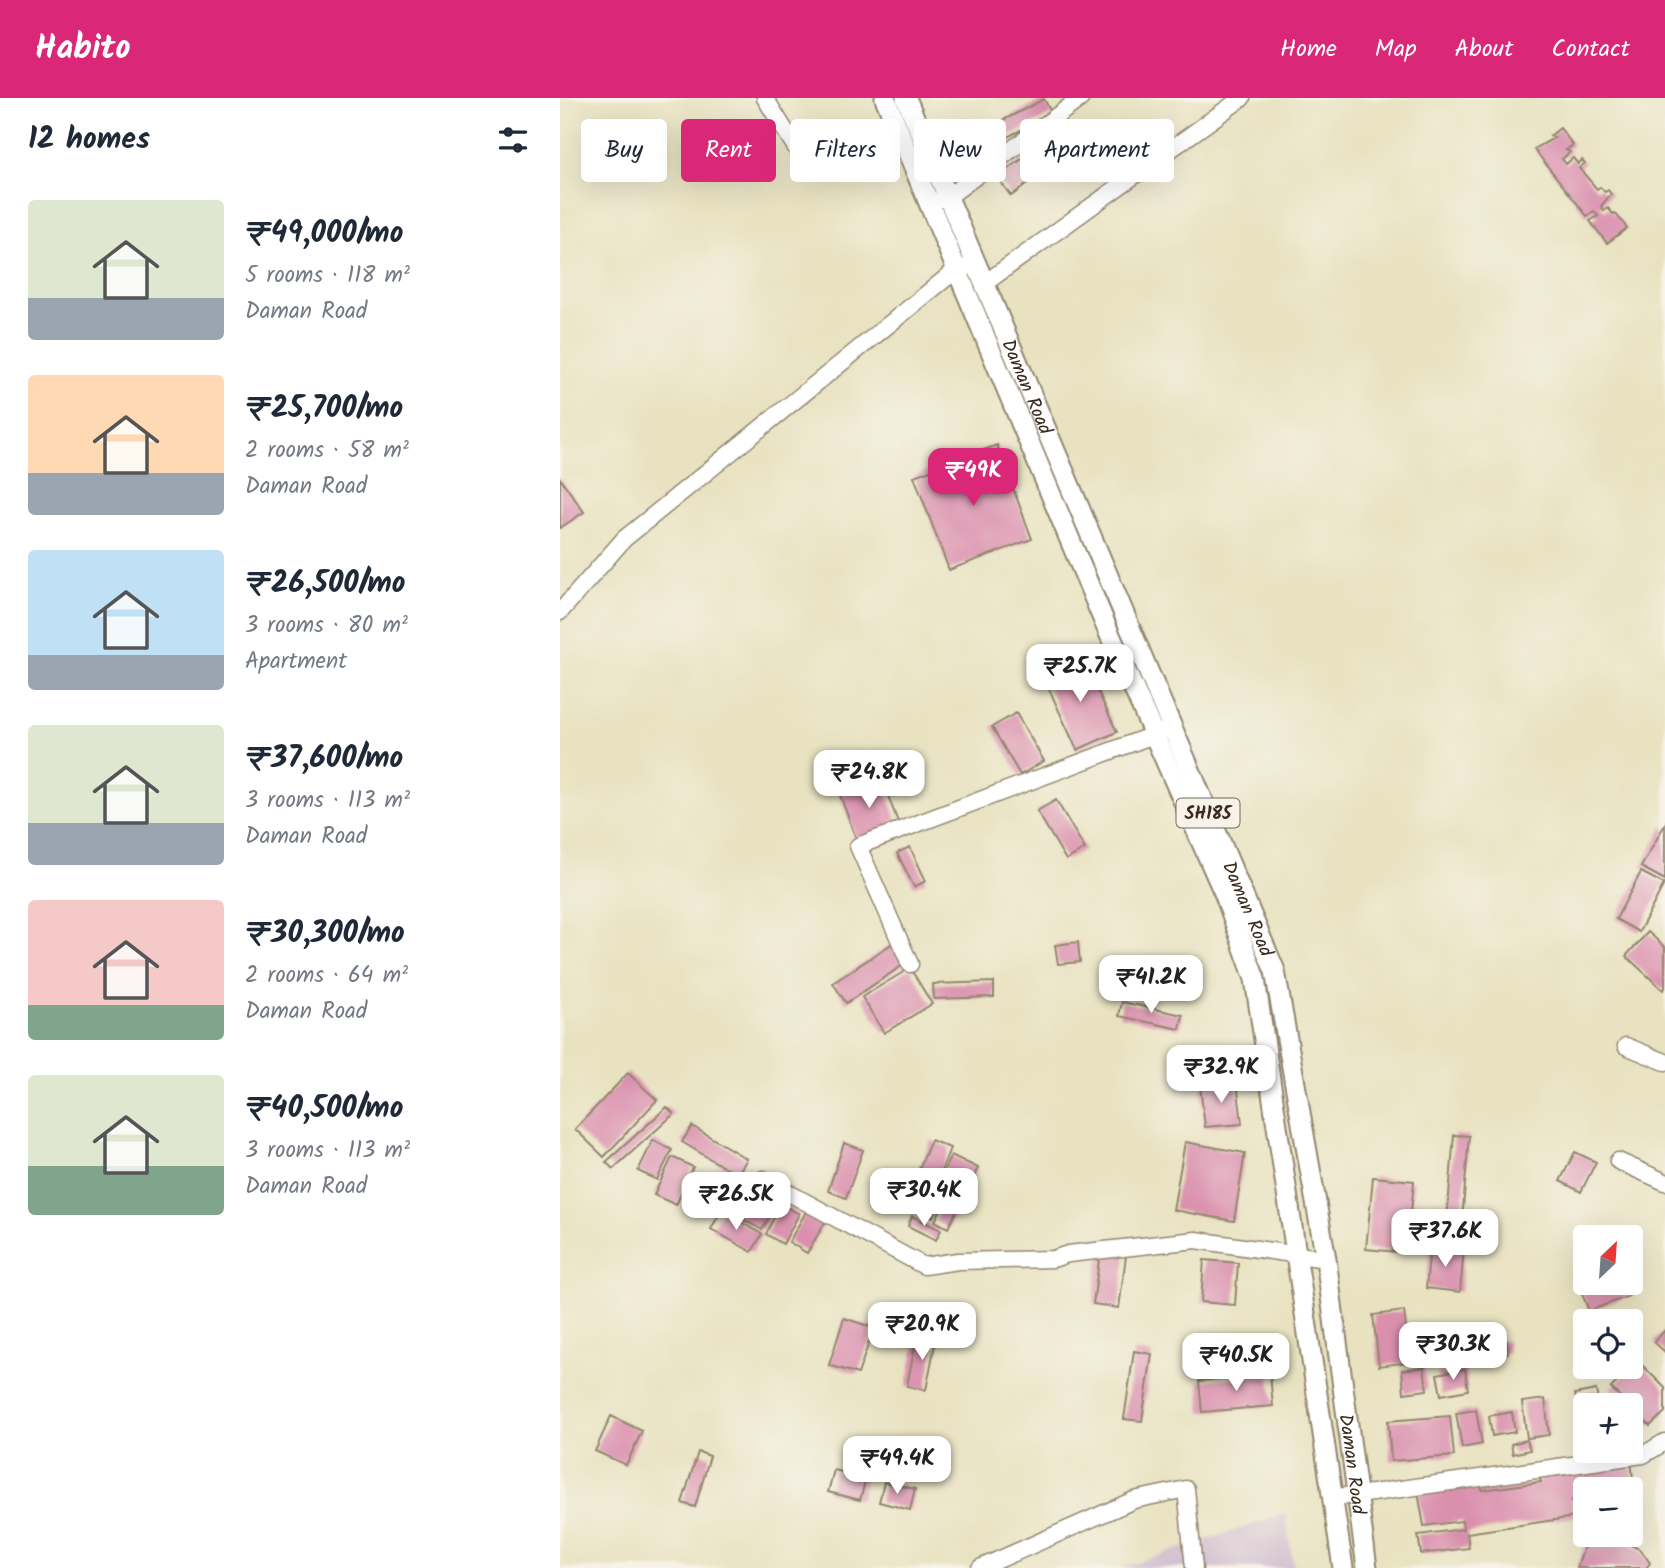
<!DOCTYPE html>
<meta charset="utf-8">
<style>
body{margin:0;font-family:Kalam,sans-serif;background:#f2f2f3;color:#1f2937;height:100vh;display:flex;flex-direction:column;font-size:26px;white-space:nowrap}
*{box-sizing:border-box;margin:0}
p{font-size:23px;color:#747a83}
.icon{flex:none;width:38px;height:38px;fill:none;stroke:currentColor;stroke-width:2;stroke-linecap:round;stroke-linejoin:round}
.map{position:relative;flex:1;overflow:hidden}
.details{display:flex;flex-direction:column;background:#fff;width:560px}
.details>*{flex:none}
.guide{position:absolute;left:21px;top:21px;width:665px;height:63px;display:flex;gap:14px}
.needle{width:46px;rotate:25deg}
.fabs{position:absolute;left:1013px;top:1127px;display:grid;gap:14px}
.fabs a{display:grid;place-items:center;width:70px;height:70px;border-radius:7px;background:#fff;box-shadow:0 7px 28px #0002;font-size:35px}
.price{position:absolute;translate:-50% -60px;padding:0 16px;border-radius:14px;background:#fff;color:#222;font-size:23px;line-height:46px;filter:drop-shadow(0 2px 4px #0008)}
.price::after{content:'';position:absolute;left:50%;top:42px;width:21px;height:16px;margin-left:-10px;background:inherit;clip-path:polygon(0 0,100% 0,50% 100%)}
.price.on{background:#db2777;color:#fff}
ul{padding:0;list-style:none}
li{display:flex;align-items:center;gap:21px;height:175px;padding:0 28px}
li span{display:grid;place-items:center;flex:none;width:196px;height:140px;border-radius:7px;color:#555}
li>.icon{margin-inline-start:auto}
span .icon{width:84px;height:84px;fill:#fffc;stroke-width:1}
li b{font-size:30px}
h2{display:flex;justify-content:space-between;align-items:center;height:84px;padding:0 28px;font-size:30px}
.chip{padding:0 24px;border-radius:7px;background:#fff;box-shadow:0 7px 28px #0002;font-size:24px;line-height:63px}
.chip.on{background:#db2777;color:#fff}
header{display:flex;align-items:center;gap:42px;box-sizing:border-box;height:98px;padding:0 35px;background:#db2777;color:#fff}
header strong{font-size:33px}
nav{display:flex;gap:38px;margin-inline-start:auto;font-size:24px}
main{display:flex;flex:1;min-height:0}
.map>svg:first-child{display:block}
</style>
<header>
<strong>Habito</strong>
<nav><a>Home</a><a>Map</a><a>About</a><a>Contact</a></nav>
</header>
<main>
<section class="details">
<h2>12 homes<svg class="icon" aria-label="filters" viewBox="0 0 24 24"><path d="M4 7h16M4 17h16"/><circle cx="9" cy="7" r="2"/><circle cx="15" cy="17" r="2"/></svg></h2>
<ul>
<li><span style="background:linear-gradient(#dfe7d0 70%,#9aa5b1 0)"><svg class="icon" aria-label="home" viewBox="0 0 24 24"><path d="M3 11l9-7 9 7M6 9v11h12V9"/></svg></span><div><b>₹49,000/mo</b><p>5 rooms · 118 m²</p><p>Daman Road</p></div></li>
<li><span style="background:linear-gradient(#ffd9b3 70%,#9aa5b1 0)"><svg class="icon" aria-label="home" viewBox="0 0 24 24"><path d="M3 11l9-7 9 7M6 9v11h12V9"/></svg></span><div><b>₹25,700/mo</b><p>2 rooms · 58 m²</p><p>Daman Road</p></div></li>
<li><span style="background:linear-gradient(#bfe0f5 75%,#9aa5b1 0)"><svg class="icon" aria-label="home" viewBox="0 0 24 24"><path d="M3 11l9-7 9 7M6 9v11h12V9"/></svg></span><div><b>₹26,500/mo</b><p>3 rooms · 80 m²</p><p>Apartment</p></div></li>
<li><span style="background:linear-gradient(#dfe7d0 70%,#9aa5b1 0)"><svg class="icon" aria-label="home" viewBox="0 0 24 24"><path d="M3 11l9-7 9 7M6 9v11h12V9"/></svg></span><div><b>₹37,600/mo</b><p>3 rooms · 113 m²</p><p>Daman Road</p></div></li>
<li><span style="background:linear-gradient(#f6c9c9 75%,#7fa58c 0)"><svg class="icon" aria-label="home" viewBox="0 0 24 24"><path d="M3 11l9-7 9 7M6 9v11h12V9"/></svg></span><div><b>₹30,300/mo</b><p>2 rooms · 64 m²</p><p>Daman Road</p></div></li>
<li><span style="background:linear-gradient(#dfe7d0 65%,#7fa58c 0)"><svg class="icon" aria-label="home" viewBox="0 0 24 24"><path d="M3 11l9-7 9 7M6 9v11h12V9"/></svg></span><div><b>₹40,500/mo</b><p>3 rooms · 113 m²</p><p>Daman Road</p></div></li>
</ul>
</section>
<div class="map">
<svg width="1105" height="1470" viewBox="0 0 1105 1470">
<rect width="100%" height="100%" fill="#f7f3e8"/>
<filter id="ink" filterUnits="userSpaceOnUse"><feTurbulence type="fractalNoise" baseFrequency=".0143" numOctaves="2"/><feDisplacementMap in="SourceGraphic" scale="14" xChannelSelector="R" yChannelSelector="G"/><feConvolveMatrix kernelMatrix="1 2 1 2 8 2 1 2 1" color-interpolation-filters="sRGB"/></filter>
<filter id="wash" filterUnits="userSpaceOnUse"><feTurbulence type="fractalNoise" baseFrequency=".00686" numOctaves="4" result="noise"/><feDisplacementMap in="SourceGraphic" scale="28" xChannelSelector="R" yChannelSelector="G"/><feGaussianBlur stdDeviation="1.57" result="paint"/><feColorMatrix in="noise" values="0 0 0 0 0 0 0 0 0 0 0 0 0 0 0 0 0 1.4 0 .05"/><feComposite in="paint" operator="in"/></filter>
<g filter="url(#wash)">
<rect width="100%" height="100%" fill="#e8e2c0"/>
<path fill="#d0bdcd" d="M725 1416 734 1470H560Z"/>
<g id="blocks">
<path fill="#da8fad" d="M484 1 492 16 432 47 424 32Z
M1000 30 1013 47 1006 52 1010 54 1002 61 1006 66 1013 60 1018 66 1022 62 1025 65 1019 70 1037 91 1040 89 1045 94 1048 92 1051 96 1041 108 1044 113 1048 110 1053 116 1055 115 1067 130 1047 145 1030 123 1038 118 1034 113 1027 118 974 51 994 40 990 38Z
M496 36 509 55 451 98 437 79Z
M437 347 472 441 389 472 354 378Z
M0 380 24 414 0 430Z
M522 560 557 634 517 652 483 578Z
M456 615 484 663 460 677 432 629Z
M322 682 339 727 297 743 280 697Z
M496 702 525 751 506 762 477 713Z
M1105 726V782L1081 769Z
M350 749 366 783 354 789 337 755Z
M1081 774 1104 786 1079 834 1056 821Z
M1088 834 1105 849V890L1103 892 1066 858Z
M518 844 520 864 498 866 495 847Z
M333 845 346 865 286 905 273 885Z
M350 870 372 906 324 935 302 899Z
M434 884V899L374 901 373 886Z
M562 904 623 917 620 931 559 918Z
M68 975 97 1002 44 1059 15 1031Z
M677 984 682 1026 645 1029 640 988Z
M107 1009 114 1016 53 1071 46 1064Z
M132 1028 187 1061 177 1077 122 1044Z
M894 1037 909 1038 901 1135 886 1134Z
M93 1042 112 1052 97 1082 78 1073Z
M371 1042 390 1050 378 1081 358 1073Z
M625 1044 685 1055 674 1123 613 1112Z
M284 1045 303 1052 286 1100 268 1093Z
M1015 1054 1036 1064 1021 1094 1000 1083Z
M391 1057 418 1070 404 1099 377 1087Z
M112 1059 133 1069 116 1107 94 1097Z
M182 1073 223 1095 202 1132 162 1110Z
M813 1079 854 1083 847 1155 806 1151Z
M350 1082 383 1098 373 1119 339 1103Z
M386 1101 399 1108 388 1130 375 1123Z
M221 1106 239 1116 223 1146 206 1136Z
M248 1110 267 1121 247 1155 229 1144Z
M161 1113 202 1136 192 1154 151 1131Z
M352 1118 381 1132 376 1142 348 1128Z
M870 1148 904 1152 900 1194 866 1190Z
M540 1155 566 1158 559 1210 533 1206Z
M644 1162 678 1165 675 1207 641 1204Z
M1026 1183 1064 1185 1069 1198 1029 1213 1018 1186Z
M844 1213 850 1264 819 1268 813 1217Z
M284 1220 314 1230 298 1276 269 1267Z
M1105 1232V1254L1094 1244Z
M357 1237 376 1241 366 1292 347 1288Z
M947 1243 948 1255 918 1258 917 1246Z
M574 1253 592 1256 582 1323 564 1321Z
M1078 1263 1105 1290V1314L1090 1328 1051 1290Z
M864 1269 867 1292 844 1295 842 1272Z
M905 1271 908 1292 881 1297 877 1276Z
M710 1276 713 1308 642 1314 639 1283Z
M1036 1292 1039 1307H1026V1333L1023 1334 1015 1296Z
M985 1301 989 1337 967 1340 962 1304Z
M916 1312 922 1346 902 1350 896 1315Z
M952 1314 955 1334 932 1338 929 1318Z
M51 1318 82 1333 66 1367 35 1353Z
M890 1318 894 1358 831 1363 828 1323Z
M967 1342 970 1352 953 1356 951 1346Z
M138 1354 150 1358 135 1409 122 1405Z
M1071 1362 1073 1381 1055 1384 1056 1391H1026V1400L1012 1402 1015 1419 907 1435 909 1450 861 1456 858 1437 903 1431 902 1423 864 1428 858 1394 921 1384 922 1392 981 1384 979 1376Z
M274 1372 306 1380 300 1402 268 1394Z
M324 1384 355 1391 350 1412 319 1404Z
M1028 1437H1042L1069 1446 1081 1452 1090 1465 1086 1470H1017Z"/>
</g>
</g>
<g filter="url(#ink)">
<use href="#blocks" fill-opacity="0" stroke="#92866f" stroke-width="2"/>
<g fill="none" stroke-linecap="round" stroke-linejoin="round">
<g stroke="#92866f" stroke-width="19">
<path id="minor" d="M205 0 241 58
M378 102 389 98 521 0
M425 185 682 0
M0 514 64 441 396 172 417 166
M350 866 298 748 604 633
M1066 948 1105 964
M1058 1063 1105 1084
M203 1081 364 1168 398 1163 493 1161 508 1156 636 1142 766 1161
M772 1399 798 1397 1083 1357 1105 1344
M420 1470 574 1402 626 1391 634 1470"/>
</g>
<g stroke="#92866f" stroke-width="23">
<g id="major">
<path d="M325 0 546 528 665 797 695 881 783 1470"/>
<path id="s1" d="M346 0 715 873 766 1161 807 1470"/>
</g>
</g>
<use href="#minor" stroke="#fff" stroke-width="16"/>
<use href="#major" stroke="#fff" stroke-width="19"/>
</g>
</g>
<g text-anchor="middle" stroke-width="5" stroke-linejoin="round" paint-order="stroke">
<rect fill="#f7f3e8" stroke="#73665b" stroke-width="2" x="616.5" y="700.5" width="63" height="29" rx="5"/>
<g font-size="18" font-weight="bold" fill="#3b2a1e">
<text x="648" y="721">SH185</text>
</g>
<g font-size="19" fill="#3b2a1e" stroke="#f7f3e8">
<text dy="7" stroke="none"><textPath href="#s1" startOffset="313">Daman Road</textPath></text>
<text dy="7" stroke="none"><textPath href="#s1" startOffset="880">Daman Road</textPath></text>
<text dy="7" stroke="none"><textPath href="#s1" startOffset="1447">Daman Road</textPath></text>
</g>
</g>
</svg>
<div class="fabs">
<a><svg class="needle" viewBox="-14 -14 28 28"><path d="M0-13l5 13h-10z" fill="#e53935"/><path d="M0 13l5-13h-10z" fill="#747a83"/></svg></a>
<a><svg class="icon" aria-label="locate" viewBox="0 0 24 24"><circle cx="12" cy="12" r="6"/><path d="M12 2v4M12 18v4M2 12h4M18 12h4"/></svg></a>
<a>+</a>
<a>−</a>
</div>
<b class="price on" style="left:413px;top:410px">₹49K</b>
<b class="price" style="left:520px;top:606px">₹25.7K</b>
<b class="price" style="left:309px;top:712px">₹24.8K</b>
<b class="price" style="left:591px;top:917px">₹41.2K</b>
<b class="price" style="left:661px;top:1007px">₹32.9K</b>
<b class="price" style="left:364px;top:1130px">₹30.4K</b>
<b class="price" style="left:176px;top:1134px">₹26.5K</b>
<b class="price" style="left:885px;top:1171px">₹37.6K</b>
<b class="price" style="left:362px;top:1264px">₹20.9K</b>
<b class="price" style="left:893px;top:1284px">₹30.3K</b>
<b class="price" style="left:676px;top:1295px">₹40.5K</b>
<b class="price" style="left:337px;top:1398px">₹49.4K</b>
<div class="guide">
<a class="chip">Buy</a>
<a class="chip on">Rent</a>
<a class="chip">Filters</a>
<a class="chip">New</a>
<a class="chip">Apartment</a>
</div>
</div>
</main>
